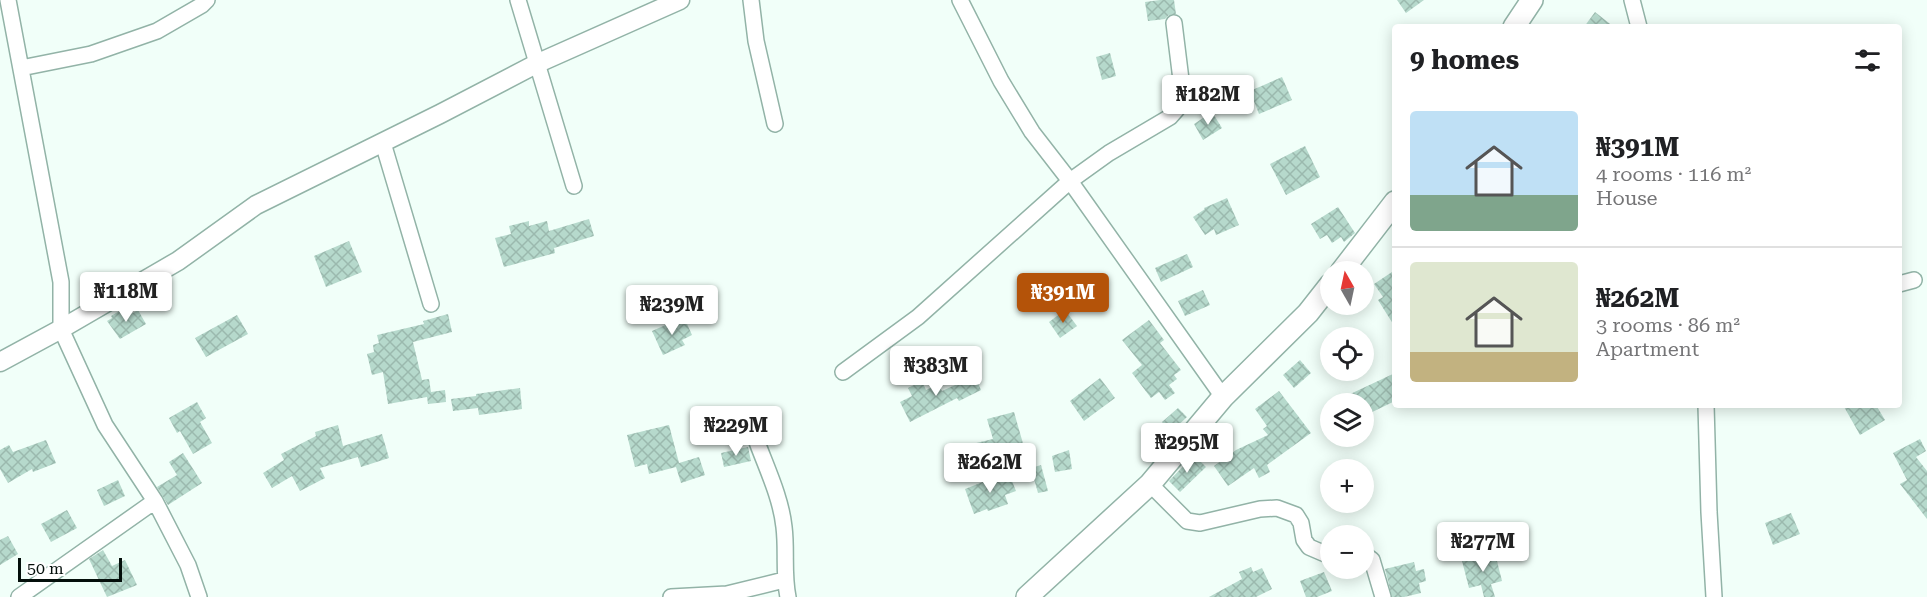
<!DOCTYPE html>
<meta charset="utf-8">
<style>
body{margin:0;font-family:"Roboto Serif",serif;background:#f6f6f6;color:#202124;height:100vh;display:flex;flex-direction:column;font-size:22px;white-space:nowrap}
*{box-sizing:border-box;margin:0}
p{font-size:20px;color:#757577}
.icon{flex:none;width:33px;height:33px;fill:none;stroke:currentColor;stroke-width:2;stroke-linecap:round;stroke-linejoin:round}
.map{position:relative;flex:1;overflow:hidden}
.panel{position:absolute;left:1392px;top:24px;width:510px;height:384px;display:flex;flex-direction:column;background:#fff;border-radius:6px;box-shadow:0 3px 15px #0003}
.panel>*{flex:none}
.needle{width:39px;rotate:351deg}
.fabs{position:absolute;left:1320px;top:261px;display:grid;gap:12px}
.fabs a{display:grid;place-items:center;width:54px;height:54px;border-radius:50%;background:#fff;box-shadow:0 3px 15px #0003;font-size:30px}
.scale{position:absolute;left:18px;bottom:15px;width:104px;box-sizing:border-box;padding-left:6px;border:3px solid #040f0b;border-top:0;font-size:16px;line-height:21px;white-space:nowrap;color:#040f0b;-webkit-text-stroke:4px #fff;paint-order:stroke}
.price{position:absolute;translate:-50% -51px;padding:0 14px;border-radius:6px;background:#fff;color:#222;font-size:20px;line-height:39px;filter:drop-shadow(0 2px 3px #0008)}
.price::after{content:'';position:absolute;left:50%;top:36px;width:18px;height:14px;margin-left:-9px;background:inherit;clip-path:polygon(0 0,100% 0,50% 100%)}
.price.active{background:#b45309;color:#fff}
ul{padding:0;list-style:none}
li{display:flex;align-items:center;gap:18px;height:150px;padding:0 18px}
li+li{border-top:2px solid #e0e0e0}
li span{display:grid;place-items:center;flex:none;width:168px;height:120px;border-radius:6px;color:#555}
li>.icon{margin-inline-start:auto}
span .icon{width:72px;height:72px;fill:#fffc;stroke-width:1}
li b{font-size:26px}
h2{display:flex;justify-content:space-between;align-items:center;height:72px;padding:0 18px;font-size:26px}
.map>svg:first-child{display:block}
</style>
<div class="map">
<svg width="1927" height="597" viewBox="0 0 1927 597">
<defs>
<pattern id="building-cross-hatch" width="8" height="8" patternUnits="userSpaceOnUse" patternTransform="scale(1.5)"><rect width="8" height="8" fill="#b6d9cc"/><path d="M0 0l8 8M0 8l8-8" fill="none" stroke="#9bb9ae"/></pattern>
</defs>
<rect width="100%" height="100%" fill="#f1fff9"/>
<path fill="url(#building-cross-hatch)" d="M1160 0H1174L1176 14 1169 15 1165 19 1148 21 1145 2Z
M1397 0H1424L1406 13Z
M1595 12 1614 27H1584Z
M1110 53 1116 76 1102 80 1096 57Z
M1282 77 1292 100 1259 114 1250 91Z
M1212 112 1222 128 1203 140 1194 124Z
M1305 146 1320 177 1286 195 1270 164Z
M1227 198 1239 225 1216 235 1214 229 1205 235 1193 217 1205 209 1204 208Z
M1338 207 1355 233 1344 242 1341 237 1332 243 1327 235 1320 239 1311 224Z
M589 219 594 236 554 248 555 253 504 267 495 238 511 234 509 226 529 221V226L547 221 549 231Z
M349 241 362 272 326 287 314 256Z
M1187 254 1193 267 1161 282 1155 268Z
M1395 270V327L1378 300 1383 297 1374 284Z
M1203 290 1210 305 1185 316 1178 301Z
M129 309 131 314 138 310 146 324 120 339 107 321 112 318 111 316 121 310 124 312Z
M1065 310 1077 326 1060 338 1049 322Z
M448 314 452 332 413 342 422 380 429 379 431 392 445 390 446 402 428 404 427 397 388 404 383 372 372 375 367 354 374 352 373 345 379 343 377 335 424 324 423 321Z
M237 315 248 334 206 357 195 338Z
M684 317 692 335 682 340 685 345 663 355 652 331Z
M1149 320 1164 340 1160 343 1181 370 1174 375 1177 379 1169 385 1175 393 1165 400 1159 392 1151 398 1132 373 1142 365 1122 340Z
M1300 360 1311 373 1294 388 1283 375Z
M1395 373V401L1364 416V404H1329Z
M975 376 981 390 959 401 957 398 910 422 900 402 912 396 908 388 922 381 926 390 938 384 942 391Z
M1100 378 1115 398 1084 421 1070 401Z
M520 388 522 409 479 415 478 408 453 411 451 399 476 396V394Z
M1279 391 1311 433 1267 465 1270 472 1259 478 1254 468 1228 486 1214 466 1236 450 1268 435 1263 429 1267 426 1255 409Z
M197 402 206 418 200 422 212 443 193 454 180 431 177 433 169 418Z
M1843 405H1876L1885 420 1860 435Z
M1178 408 1187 417 1171 432 1162 422Z
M1014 412 1024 447 997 454 996 449 970 455 968 445 993 439 987 419Z
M338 425 343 446 382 434 389 458 361 467 358 457 320 468 325 478 300 491 292 476 272 488 263 473 284 460 281 454 316 436 315 432Z
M669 425 679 463 699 457 705 475 681 483 676 467 649 474 647 464 635 467 627 435Z
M1920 439 1926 451 1916 457 1927 471V519L1900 484 1907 480 1893 453Z
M46 440 56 463 33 472 32 469 8 483 0 469V450L9 445 13 452Z
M748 447 751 461 724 467 721 453Z
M1069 450 1072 469 1055 472 1052 456Z
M183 453 202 483 168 505 157 487 177 475 169 462Z
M1194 455 1206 467 1180 492 1169 481Z
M1041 465 1048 491 1038 493 1031 468Z
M1003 474 1006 482 1012 481 1016 491 1005 495 1008 504 988 511 987 509 974 514 965 489Z
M118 480 125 496 104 506 97 490Z
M67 510 77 528 51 542 41 524Z
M1791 513 1800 534 1773 545 1765 523Z
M8 536 18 554 0 565V540Z
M103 550 112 566 125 560 137 585 107 597 89 559Z
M1495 553 1502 581 1491 584 1495 597H1484L1481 585 1469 588 1462 561Z
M1414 562 1416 571 1424 569 1426 581 1419 583 1421 593 1404 597H1392L1385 569Z
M1251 567 1253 572 1262 568 1272 589 1256 597H1209L1242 579 1239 572Z
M1324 572 1332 591 1317 597H1306L1300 581Z"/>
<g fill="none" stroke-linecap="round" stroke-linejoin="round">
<g stroke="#92b3a7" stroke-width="18">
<path id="minor" d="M8 0 61 282V329L105 425 155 501 188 565 199 597
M518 0 574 186
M751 0 756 41 775 124
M960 0 1001 81 1032 132 1070 181 1223 397
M1632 0 1639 27
M21 68 91 54 157 31 202 5 207 0
M383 143 431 304
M1899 284 1914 280
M843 372 918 317 1070 181 1109 153 1170 117 1177 109 1183 96 1174 23
M1706 405 1709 512 1714 597
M757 442C767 469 781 498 784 527 787 551 783 573 788 597
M1150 484 1187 521 1200 523 1260 509 1277 508 1296 515 1301 523 1304 540 1309 547 1330 556
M1364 554 1372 560 1383 597
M19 597 155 501
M671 597 727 594 784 580"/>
</g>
<g stroke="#92b3a7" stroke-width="21">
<path id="tertiary" d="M0 362 61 329 178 261 256 205 440 114 536 64 680 0"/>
</g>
<g stroke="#92b3a7" stroke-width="24">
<path id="secondary" d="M1514 27 1532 0
M1341 272 1395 202
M1027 597 1150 484 1223 397 1308 313 1330 285"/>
</g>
<use href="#minor" stroke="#fff" stroke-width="15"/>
<use href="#tertiary" stroke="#fff" stroke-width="18"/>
<use href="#secondary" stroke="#fff" stroke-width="21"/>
</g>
</svg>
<div class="fabs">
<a><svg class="needle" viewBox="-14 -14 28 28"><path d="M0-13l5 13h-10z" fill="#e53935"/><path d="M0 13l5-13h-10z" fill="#757577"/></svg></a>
<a><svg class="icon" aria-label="locate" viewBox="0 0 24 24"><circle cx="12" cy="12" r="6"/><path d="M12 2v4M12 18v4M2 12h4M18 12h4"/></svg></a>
<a><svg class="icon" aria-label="layers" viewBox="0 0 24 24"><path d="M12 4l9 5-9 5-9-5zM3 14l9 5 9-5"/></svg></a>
<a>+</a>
<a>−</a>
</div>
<div class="scale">50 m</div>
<b class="price" style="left:1208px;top:126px">₦182M</b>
<b class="price" style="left:126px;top:323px">₦118M</b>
<b class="price active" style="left:1063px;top:324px">₦391M</b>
<b class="price" style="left:672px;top:336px">₦239M</b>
<b class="price" style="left:936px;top:397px">₦383M</b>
<b class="price" style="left:736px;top:457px">₦229M</b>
<b class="price" style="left:1187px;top:474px">₦295M</b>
<b class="price" style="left:990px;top:494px">₦262M</b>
<b class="price" style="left:1483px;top:573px">₦277M</b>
<section class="panel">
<h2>9 homes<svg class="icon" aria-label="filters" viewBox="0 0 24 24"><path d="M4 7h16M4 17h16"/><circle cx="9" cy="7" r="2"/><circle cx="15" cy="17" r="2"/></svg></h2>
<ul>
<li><span style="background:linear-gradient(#bfe0f5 70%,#7fa58c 0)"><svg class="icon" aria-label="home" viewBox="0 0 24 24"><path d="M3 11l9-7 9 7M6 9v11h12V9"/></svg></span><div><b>₦391M</b><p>4 rooms · 116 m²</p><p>House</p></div></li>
<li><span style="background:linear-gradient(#dfe7d0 75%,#c2b280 0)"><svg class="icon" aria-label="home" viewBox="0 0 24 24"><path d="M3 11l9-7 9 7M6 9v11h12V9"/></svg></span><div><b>₦262M</b><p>3 rooms · 86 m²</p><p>Apartment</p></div></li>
</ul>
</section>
</div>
